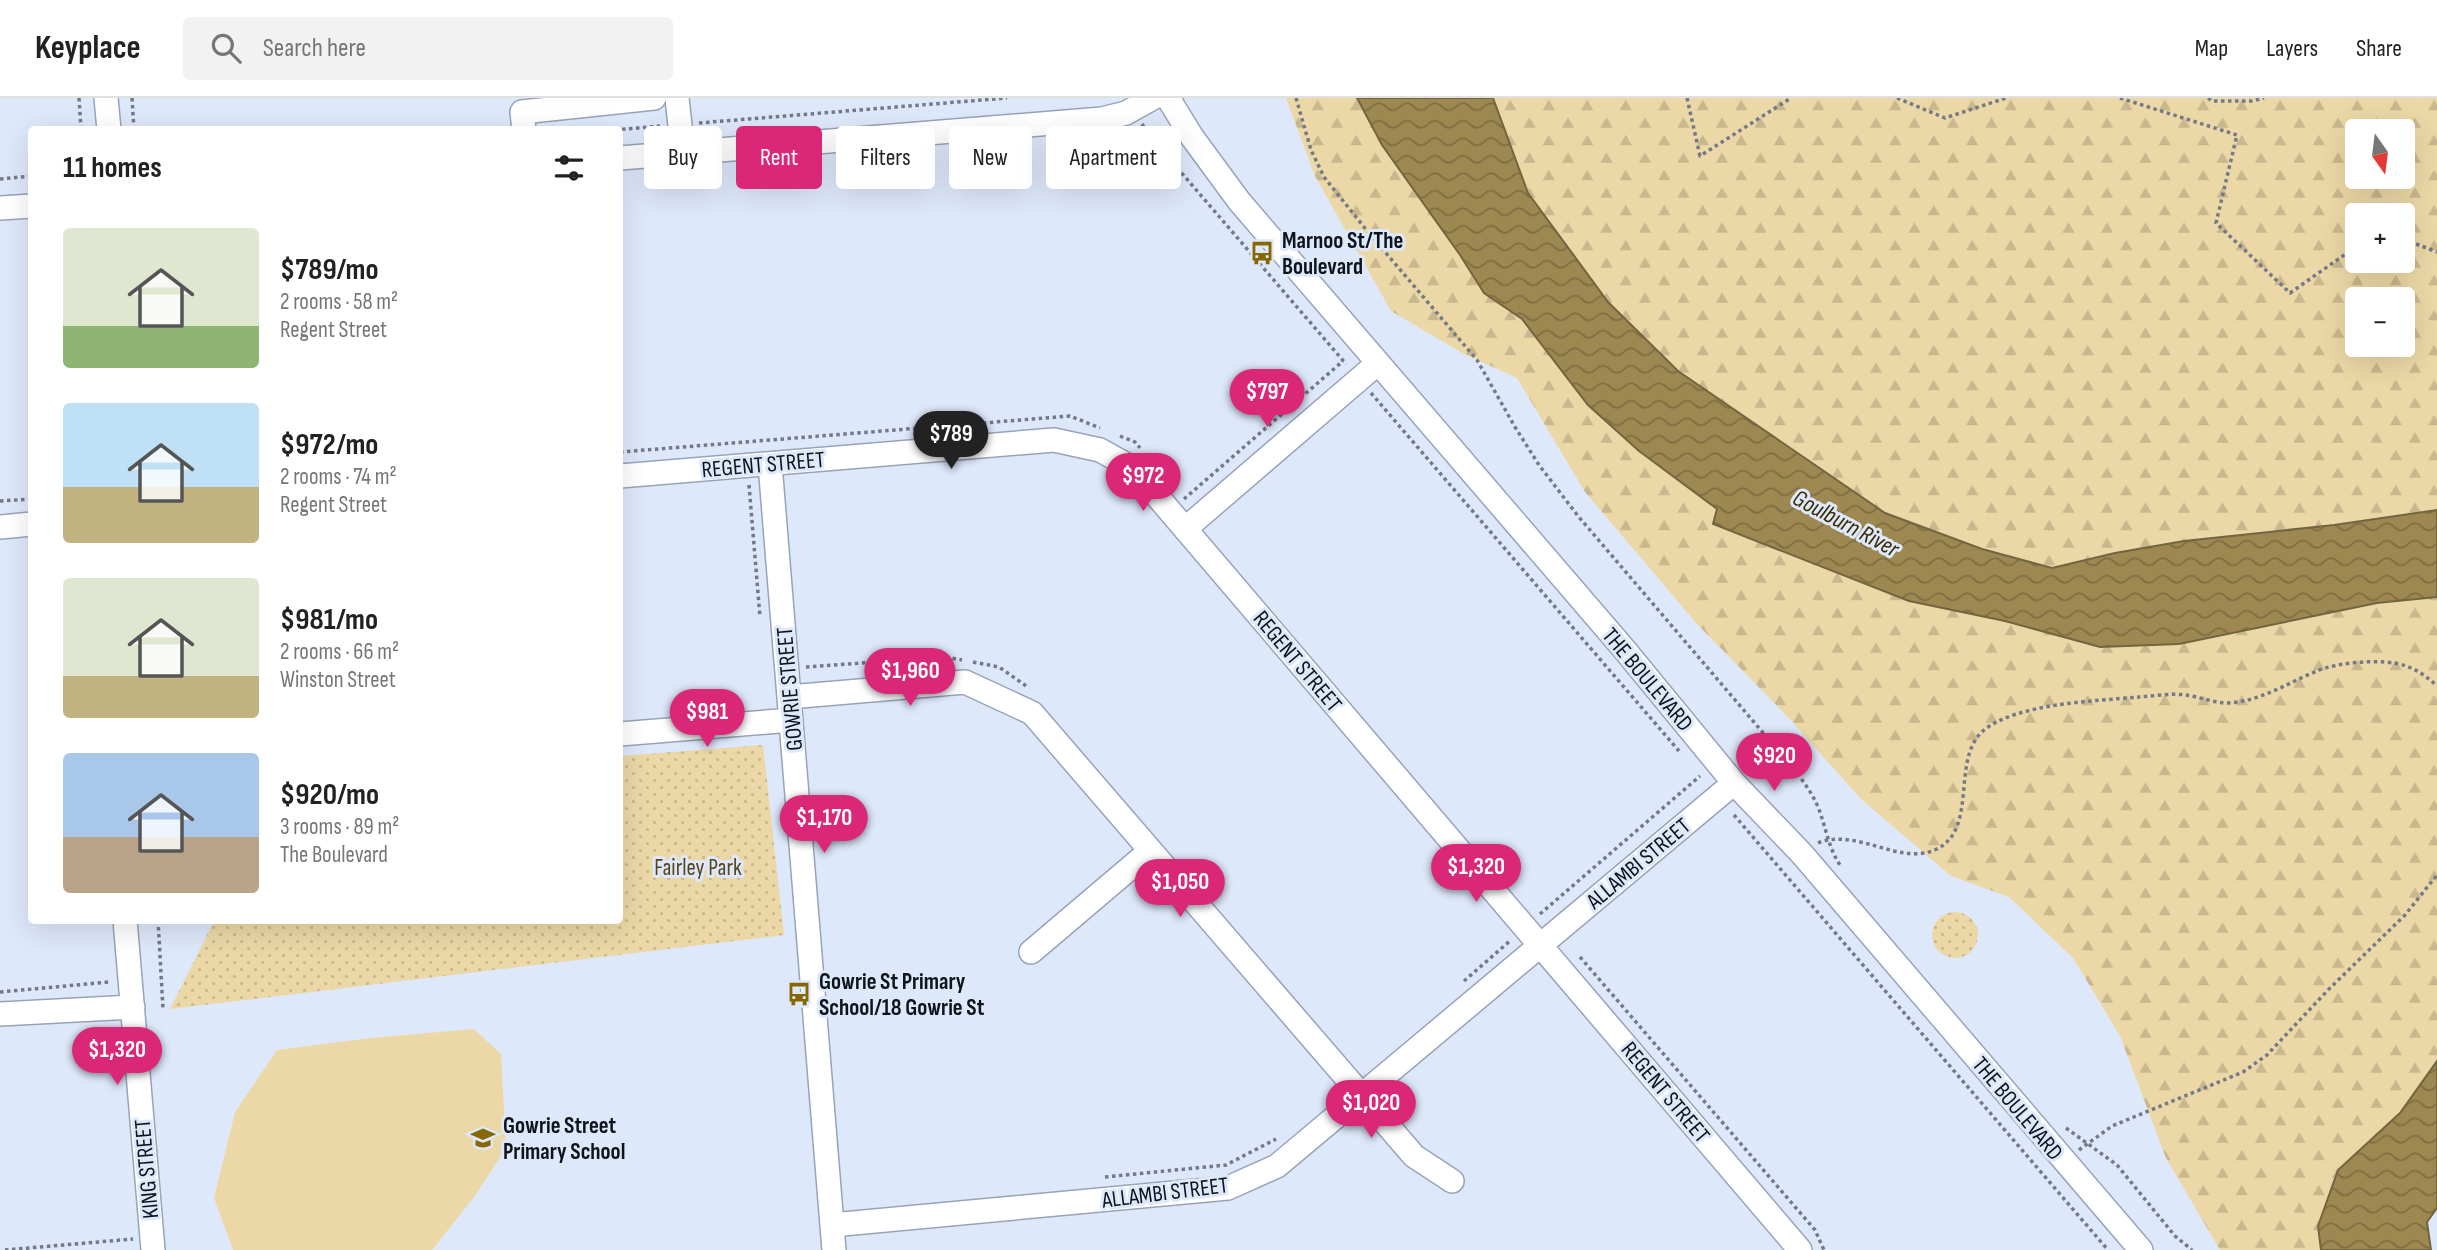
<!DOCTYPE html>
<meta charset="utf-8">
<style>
body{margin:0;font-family:"Sofia Sans Condensed",sans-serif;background:#f2f2f2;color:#222;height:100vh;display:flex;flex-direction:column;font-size:26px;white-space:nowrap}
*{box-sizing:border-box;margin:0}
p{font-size:23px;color:#767676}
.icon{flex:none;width:38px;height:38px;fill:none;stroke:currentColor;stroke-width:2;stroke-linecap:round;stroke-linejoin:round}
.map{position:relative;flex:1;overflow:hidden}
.drawer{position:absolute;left:28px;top:28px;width:595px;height:798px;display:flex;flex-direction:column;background:#fff;border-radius:7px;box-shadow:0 7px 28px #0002}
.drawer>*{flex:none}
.hud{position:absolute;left:644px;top:28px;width:665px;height:63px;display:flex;gap:14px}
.needle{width:46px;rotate:166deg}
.fabs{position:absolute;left:2345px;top:21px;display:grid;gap:14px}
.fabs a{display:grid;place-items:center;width:70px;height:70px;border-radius:7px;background:#fff;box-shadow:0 7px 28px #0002;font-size:35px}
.price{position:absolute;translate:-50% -60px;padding:0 16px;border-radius:24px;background:#db2777;color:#fff;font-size:23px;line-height:46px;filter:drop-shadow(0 2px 4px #0008)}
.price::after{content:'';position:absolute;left:50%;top:42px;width:21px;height:16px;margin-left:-10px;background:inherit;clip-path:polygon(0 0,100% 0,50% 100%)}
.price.active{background:#222;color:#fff}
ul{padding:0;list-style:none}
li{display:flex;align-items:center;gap:21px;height:175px;padding:0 35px}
li span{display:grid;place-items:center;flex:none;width:196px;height:140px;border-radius:7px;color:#555}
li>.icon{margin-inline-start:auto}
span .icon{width:84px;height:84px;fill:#fffc;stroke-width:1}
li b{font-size:30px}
h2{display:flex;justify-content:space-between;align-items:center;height:84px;padding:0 35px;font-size:30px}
.pill{padding:0 24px;border-radius:7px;background:#fff;box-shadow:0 7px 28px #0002;font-size:24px;line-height:63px}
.pill.active{background:#db2777;color:#fff}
header{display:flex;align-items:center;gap:42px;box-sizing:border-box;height:98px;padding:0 35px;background:#fff;border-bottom:2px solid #e0e0e0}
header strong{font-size:33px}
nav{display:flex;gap:38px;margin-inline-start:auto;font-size:24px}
.search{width:490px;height:63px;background:#f2f2f2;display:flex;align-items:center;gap:18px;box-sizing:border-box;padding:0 24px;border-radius:7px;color:#767676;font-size:26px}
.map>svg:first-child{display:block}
</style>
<header>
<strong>Keyplace</strong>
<div class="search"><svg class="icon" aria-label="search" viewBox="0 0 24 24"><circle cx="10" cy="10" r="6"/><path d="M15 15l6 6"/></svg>Search here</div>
<nav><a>Map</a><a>Layers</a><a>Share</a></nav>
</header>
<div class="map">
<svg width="2437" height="1152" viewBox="0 0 2437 1152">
<defs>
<pattern id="forest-firs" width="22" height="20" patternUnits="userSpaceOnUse" patternTransform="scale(1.75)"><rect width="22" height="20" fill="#ecd8a6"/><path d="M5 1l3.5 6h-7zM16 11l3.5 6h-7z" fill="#c9b88e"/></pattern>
<pattern id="park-dots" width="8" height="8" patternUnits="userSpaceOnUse" patternTransform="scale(1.75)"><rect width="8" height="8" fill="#ecd8a6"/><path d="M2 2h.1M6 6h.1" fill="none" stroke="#c9b88e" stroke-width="1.8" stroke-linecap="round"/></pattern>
<pattern id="water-waves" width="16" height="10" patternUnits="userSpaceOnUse" patternTransform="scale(1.75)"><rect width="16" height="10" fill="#9d8851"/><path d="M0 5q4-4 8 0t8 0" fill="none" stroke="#7e6e42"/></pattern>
</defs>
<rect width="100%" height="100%" fill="#dee8fb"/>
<path fill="url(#forest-firs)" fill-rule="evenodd" d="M1286 0H1357L1382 47 1460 157 1484 195 1522 221 1588 307 1639 353 1718 411 1714 426 1909 503 2006 523 2100 549 2179 546 2377 505 2437 499V963L2400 1015 2338 1072 2318 1128 2321 1152H2220L2166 1060 2120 938 2073 860 2009 799 1951 778 1861 701 1786 617 1697 526 1585 394 1517 280 1462 255 1391 213 1315 78Z
M1493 0H2437V412L2334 427 2184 443 2115 455 2052 470 1982 451 1885 415 1678 273 1608 204 1528 95ZM2357 33H2403V79H2357ZM2357 117H2403V163H2357ZM2357 201H2403V247H2357Z"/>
<path fill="url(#park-dots)" d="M763 647 784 837 170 911 214 823 620 822V658Z
M1932 837a23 23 0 1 1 46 0a23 23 0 1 1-46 0Z"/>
<path fill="#ecd8a6" d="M474 931 501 956 506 1050 474 1099 432 1152H233L214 1100 235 1014 277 952 370 940Z"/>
<path fill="url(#water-waves)" stroke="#726540" stroke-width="2" d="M1357 0H1493L1528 95 1608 204 1678 273 1885 415 1982 451 2052 470 2115 455 2184 443 2334 427 2437 412V499L2377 505 2179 546 2100 549 2005 523 1909 503 1713 426 1717 411 1639 353 1588 307 1522 221 1484 195 1460 157 1382 47Z
M2437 963V1110L2427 1124 2431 1152H2321L2318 1128 2338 1072 2400 1015Z"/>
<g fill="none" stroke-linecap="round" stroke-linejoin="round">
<g stroke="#98a3b9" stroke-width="26">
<path id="minor" d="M106 0 109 32
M677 0 683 55
M1168 0 1192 39 1239 103 1624 551 1734 685 1802 756 2141 1152
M524 32 522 14 654 0
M620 60 1102 21 1126 15 1153 0
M0 110 32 108
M770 366 834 1152
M620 378 1054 342 1100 352 1134 371 1800 1152
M0 429 32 426
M1185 431 1378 265
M789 599 965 584 1032 615 1414 1058 1452 1083
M620 636 791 622
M125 822 153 1152
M1031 854 1150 753
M0 916 133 909
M832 1127 1228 1090 1277 1068 1734 685"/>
</g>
<path stroke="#737986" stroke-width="3.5" stroke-dasharray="3.5 3.5" stroke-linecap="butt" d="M79 0 81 32
M132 0 134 32
M1296 0 1311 52 1324 79 1368 134 1477 262 1515 329 1539 367 1578 418 1794 671C1803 683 1812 695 1818 709 1826 729 1828 749 1840 767
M1687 0 1700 58 1791 0
M1897 0 1945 20 2006 0
M2120 0 2237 37 2216 125 2290 195 2357 148
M2208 0 2212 3H2252L2264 0
M699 25 1007 0
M1142 26 1149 37 1346 266
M615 32 660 28
M1120 39 1148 37
M0 81 32 78
M2403 141 2437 154
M1371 295 1679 653
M1120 338 1135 344 1140 350
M620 354 1070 318 1100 330
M749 387 760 519
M1184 401 1343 263
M0 403 32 401
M973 564 999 569 1029 590
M806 569 945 559 962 562
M1734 717 2108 1152
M1818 745C1857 729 1900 769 1937 751 1979 730 1950 660 1984 632 2018 605 2096 603 2139 599 2154 598 2171 595 2186 597 2200 599 2214 605 2228 605 2262 603 2287 585 2317 573 2338 564 2384 560 2406 568 2418 572 2427 579 2437 588
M1540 816 1700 678
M158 822 163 911
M1580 859 1815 1132 1824 1152
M1464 883 1511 842
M0 894 109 884
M2066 1030 2117 1067 2175 1138 2192 1152
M2079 1052 2112 1028 2243 974 2267 957 2328 892 2405 817 2437 777
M1105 1079 1226 1067 1276 1041
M5 1152 133 1141"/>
<use href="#minor" stroke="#fff" stroke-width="23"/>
</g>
<defs>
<g id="bus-bare" transform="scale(1.89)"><path d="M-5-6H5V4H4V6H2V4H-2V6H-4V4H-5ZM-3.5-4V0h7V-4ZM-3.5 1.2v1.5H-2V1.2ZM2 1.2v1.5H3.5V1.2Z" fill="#866803" stroke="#dee8fb" stroke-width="2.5" paint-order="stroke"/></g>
<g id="school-bare" transform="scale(1.89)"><path d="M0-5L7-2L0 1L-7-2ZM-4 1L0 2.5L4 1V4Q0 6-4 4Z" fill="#866803" stroke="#dee8fb" stroke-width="2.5" paint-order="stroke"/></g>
</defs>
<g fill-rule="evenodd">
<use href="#bus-bare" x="1262" y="155"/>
<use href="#bus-bare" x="799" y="896"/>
<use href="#school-bare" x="483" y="1040"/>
</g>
<g text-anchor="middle" stroke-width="6" stroke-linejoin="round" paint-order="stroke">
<g font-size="23" font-weight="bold" fill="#0f131a" stroke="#dee8fb" text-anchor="start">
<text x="1282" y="150">Marnoo St/The<tspan x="1282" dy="26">Boulevard</tspan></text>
<text x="819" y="891">Gowrie St Primary<tspan x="819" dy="26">School/18 Gowrie St</tspan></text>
<text x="503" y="1035">Gowrie Street<tspan x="503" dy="26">Primary School</tspan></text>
</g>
<g font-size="23" fill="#0f131a" stroke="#dee8fb">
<text transform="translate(763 366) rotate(-5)" y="8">REGENT STREET</text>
<text transform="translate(1298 563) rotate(50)" y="8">REGENT STREET</text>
<text transform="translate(1648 581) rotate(50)" y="8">THE BOULEVARD</text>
<text transform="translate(789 591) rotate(-95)" y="8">GOWRIE STREET</text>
<text transform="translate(1638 765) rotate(-40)" y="8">ALLAMBI STREET</text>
<text transform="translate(1666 994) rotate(50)" y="8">REGENT STREET</text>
<text transform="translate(2018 1010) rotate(50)" y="8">THE BOULEVARD</text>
<text transform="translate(146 1071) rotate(-95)" y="8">KING STREET</text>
<text transform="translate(1165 1094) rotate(-7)" y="8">ALLAMBI STREET</text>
</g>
<g font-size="23" fill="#554519" stroke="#dee8fb">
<text x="698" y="777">Fairley Park</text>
</g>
<g font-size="24" font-style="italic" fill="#3b2c00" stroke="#dee8fb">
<text transform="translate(1846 425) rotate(28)" y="8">Goulburn River</text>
</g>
</g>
</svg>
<div class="fabs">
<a><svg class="needle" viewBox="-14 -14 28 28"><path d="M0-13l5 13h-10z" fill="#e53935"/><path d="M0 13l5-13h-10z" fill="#767676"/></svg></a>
<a>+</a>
<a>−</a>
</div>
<b class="price" style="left:1267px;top:331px">$797</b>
<b class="price active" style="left:951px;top:373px">$789</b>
<b class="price" style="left:1143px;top:415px">$972</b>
<b class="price" style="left:910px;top:610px">$1,960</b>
<b class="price" style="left:707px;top:651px">$981</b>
<b class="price" style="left:1774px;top:695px">$920</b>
<b class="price" style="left:824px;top:757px">$1,170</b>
<b class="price" style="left:1476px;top:806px">$1,320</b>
<b class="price" style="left:1180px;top:821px">$1,050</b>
<b class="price" style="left:117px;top:989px">$1,320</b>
<b class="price" style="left:1371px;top:1042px">$1,020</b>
<div class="hud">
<a class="pill">Buy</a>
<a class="pill active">Rent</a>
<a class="pill">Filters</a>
<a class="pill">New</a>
<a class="pill">Apartment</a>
</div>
<section class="drawer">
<h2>11 homes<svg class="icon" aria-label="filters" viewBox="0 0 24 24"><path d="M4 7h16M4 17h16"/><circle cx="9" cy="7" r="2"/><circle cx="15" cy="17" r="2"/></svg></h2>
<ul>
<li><span style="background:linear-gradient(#dfe7d0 70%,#8fb573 0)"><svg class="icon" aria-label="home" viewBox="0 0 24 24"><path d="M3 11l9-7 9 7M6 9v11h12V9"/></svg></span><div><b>$789/mo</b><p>2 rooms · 58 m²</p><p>Regent Street</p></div></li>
<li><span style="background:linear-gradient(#bfe0f5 60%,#c2b280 0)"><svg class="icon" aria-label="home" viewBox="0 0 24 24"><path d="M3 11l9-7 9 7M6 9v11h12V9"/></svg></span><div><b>$972/mo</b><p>2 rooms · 74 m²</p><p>Regent Street</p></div></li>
<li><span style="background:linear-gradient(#dfe7d0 70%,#c2b280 0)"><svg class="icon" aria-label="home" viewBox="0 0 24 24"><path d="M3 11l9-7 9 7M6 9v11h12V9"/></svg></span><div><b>$981/mo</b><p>2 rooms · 66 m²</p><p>Winston Street</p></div></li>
<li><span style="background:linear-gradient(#a9c7e8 60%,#b9a48a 0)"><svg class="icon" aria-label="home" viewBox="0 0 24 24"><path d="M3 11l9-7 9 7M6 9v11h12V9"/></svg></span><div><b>$920/mo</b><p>3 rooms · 89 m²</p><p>The Boulevard</p></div></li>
</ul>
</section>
</div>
